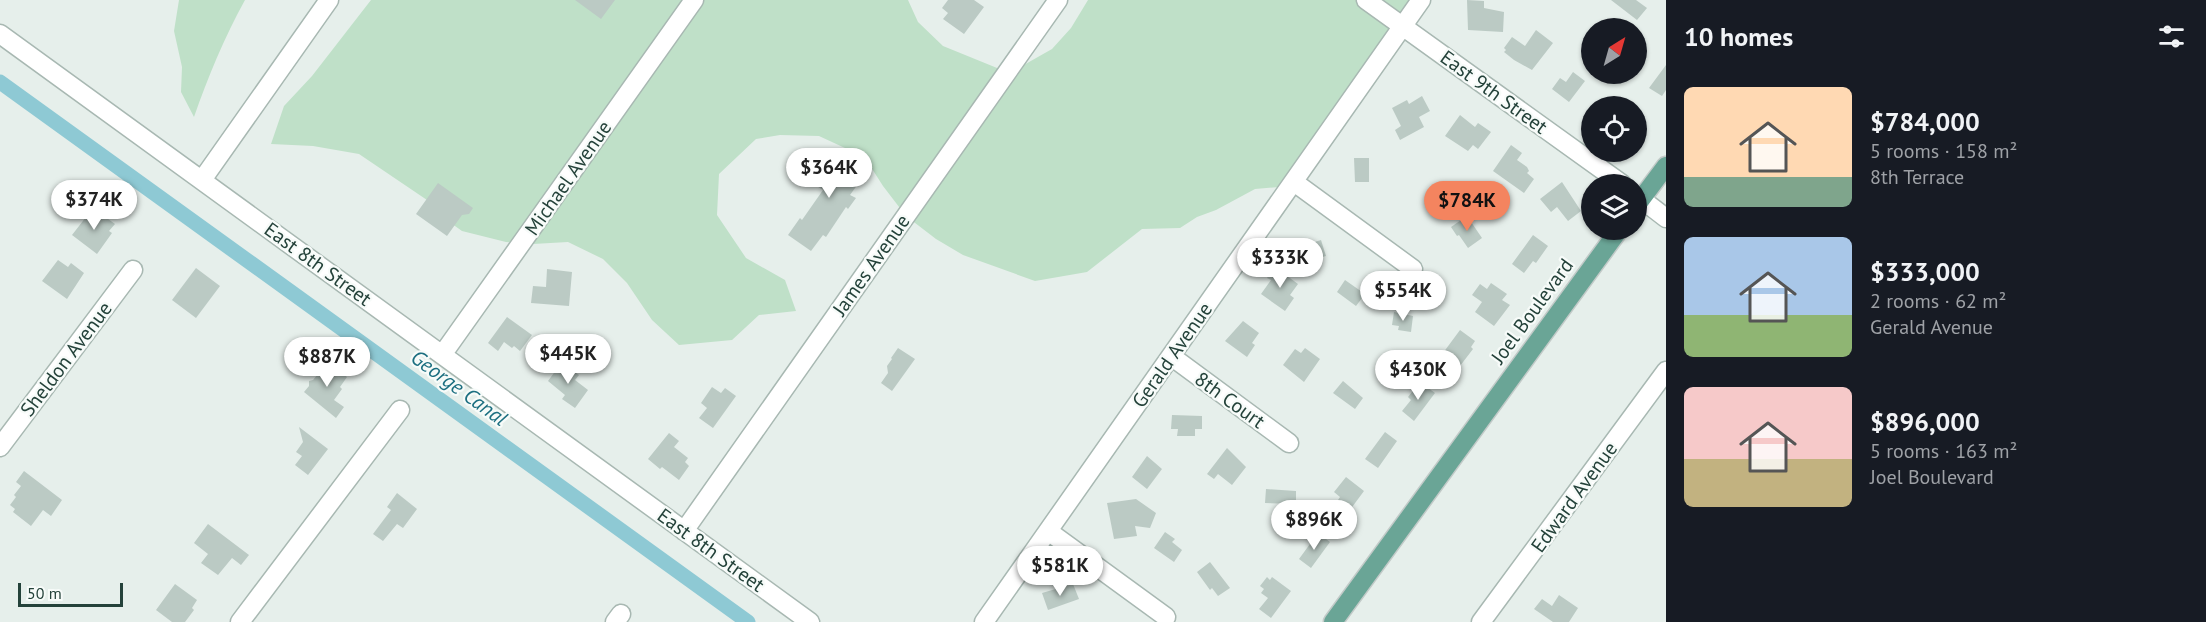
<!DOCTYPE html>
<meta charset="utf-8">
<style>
body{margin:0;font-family:"PT Sans",sans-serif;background:#20242c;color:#f1f3f6;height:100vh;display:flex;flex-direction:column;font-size:22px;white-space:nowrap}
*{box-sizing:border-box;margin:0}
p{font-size:20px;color:#9ea1a6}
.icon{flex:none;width:33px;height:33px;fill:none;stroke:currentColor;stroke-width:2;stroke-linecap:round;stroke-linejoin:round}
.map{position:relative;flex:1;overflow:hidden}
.details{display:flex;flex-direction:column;background:#171b24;width:540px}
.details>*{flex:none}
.needle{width:39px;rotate:37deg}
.buttons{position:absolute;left:1581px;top:18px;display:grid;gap:12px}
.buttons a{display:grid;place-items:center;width:66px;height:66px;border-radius:50%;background:#171b24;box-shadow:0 2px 4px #0004;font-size:30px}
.scale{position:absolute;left:18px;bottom:15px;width:105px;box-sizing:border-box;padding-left:6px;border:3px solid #24423a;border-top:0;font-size:16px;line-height:21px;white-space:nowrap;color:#24423a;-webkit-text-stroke:4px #f7fbf9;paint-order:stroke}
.price{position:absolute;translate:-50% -51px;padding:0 14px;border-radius:21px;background:#fff;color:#222;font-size:20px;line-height:39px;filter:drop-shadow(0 2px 3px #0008)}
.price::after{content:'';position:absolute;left:50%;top:36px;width:18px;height:14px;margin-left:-9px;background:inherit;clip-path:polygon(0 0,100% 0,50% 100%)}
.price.on{background:#f4845f;color:#111}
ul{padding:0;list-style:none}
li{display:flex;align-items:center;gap:18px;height:150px;padding:0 18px}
li span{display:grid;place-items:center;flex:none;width:168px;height:120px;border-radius:9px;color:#555}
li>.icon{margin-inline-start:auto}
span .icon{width:72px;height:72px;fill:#fffc;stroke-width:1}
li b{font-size:26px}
h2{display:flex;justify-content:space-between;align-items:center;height:72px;padding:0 18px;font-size:26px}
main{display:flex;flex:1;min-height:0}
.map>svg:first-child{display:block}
</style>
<main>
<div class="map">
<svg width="1666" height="622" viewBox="0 0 1666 622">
<rect width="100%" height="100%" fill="#e6efeb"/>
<path fill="#bfe0c8" d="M179 0H245C224 38 208 77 194 117L181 92 182 67 174 31Z
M371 0H908L918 22 943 46 1002 70 1022 66 1052 49 1071 28 1088 0H1423L1292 186 1255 189 1216 210 1197 217 1180 228 1142 229 1087 272 1035 281 963 255 936 239 906 216 883 186 862 153 858 154 819 136 780 135 756 139 719 174 717 215 746 258 785 280 796 311 759 315 732 340 679 345 652 320 627 283 603 259 568 242 533 244 506 242 462 231 427 206V200L359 154 313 146 271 144 284 106 312 76Z"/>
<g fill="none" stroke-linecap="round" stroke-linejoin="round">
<path stroke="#8ec9d4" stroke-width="15" d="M0 82 748 622"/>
</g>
<path fill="#bbcac4" d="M575 0H615L601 19Z
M948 0H974L984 7 964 34 943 19 948 13 942 8Z
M1467 0 1484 1V8L1504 12 1503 32 1468 30Z
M1611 0H1636L1647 8 1637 20Z
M1536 30 1553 43 1532 70 1514 60 1504 52 1506 50 1504 48 1512 37 1525 46Z
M1666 65V90L1662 96 1649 88Z
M1573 72 1585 81 1569 102 1552 89 1560 78 1566 82Z
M1422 96 1430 111 1419 117 1424 127 1400 140 1395 130 1401 126 1392 108 1407 100 1409 104Z
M1460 115 1475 127 1478 123 1491 132 1478 149 1473 145 1468 151 1445 136Z
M1511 145 1522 153 1517 160 1527 167 1529 171 1527 173 1534 179 1524 193 1493 171Z
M837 148 868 170 850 195 856 198 848 209 846 207 826 237 823 235 811 251 788 235 800 218 802 220 823 190 812 183Z
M1354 158H1369V182H1355Z
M1562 182 1581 211 1568 221 1557 207 1551 212 1540 199Z
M438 183 473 208 469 214 462 215 447 236 416 214Z
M93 208 115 224 109 231 112 233 97 254 72 235Z
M1467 216 1482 238 1468 248 1459 235 1457 236 1451 227Z
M1533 235 1548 246 1536 263 1533 261 1524 273 1512 264Z
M1321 240 1326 256 1309 261 1311 267 1294 272 1287 250 1305 242V245Z
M58 260 68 267 71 263 84 273 67 299 42 281Z
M1275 267 1298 284 1290 295 1294 298 1285 311 1261 294 1271 280 1267 278Z
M196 268 220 286 196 318 172 300Z
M547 269 572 272 569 306 531 303 533 286 546 287Z
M1345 280 1365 294 1356 306 1337 292Z
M1491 283 1507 294 1502 300 1510 305 1494 326 1475 312 1482 302 1472 295 1480 284 1487 289Z
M1394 312 1413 316 1411 332 1398 330 1399 326 1392 325Z
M507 317 532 335 520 351 514 346 512 348 504 342 498 351 488 343Z
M1243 321 1259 333 1252 343 1255 345 1247 357 1225 341Z
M1460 330 1475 341 1471 347 1473 349 1460 366 1458 364 1451 373 1440 365 1446 355 1443 353Z
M898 348 915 359 892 391 881 383 888 373 887 366 892 359 891 358Z
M1305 348 1320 359 1304 382 1283 365 1295 349 1301 353Z
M321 358 347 377 340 387 342 389 334 400 344 407 336 418 304 392 309 386V381L313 380 322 369Z
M562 362 579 375 575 380 588 390 575 408 562 399 565 395 548 381Z
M1343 381 1363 398 1355 409 1333 393Z
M1420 382 1435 393 1414 421 1402 411 1411 400 1408 397Z
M712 387 721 393 725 388 736 396 713 428 699 418 707 408 701 403Z
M1172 415 1202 416V429H1195V436H1177L1178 429H1171Z
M299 427 328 449 308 475 295 465 302 456 296 452 303 442Z
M1385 432 1397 441 1378 468 1365 459Z
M669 433 679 441 674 447 688 458 685 462 689 466 679 480 662 467 660 469 648 459Z
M1227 448 1246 467 1232 485 1218 474 1214 479 1207 474Z
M1147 456 1162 469 1147 489 1132 477Z
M24 471 62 500 51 516 43 510 31 526 13 512 15 509 10 505 16 497 14 495 21 486 16 482Z
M1346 477 1364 491 1344 518 1332 509 1340 497 1334 492Z
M1266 489 1296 491V504L1265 503Z
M397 493 417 509 403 528 397 524 383 541 373 534 391 510 387 507Z
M1136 499 1156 513 1150 528 1135 526 1137 536 1114 539 1107 503Z
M208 524 249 555 241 565 232 558 218 575 201 563 208 554 194 543Z
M1165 532 1175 539 1172 542 1182 550 1174 562 1154 548Z
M1318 533 1330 542 1311 568 1299 559Z
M1210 562 1230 588 1218 596 1212 588 1210 590 1197 572Z
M1267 577 1270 580 1272 577 1291 591 1271 618 1259 609 1268 598 1261 593 1264 589 1260 586Z
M175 584 197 600 192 608 194 610 185 622H172L156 610Z
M1073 584 1079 599 1048 610 1042 593Z
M1559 595 1578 608 1569 622H1553L1534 609 1542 599 1552 606Z"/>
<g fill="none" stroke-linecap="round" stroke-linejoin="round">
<g stroke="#a8b8b2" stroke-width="21">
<path id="minor" d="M1366 0 1622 184
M0 34 810 622
M202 180 329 0
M1294 182 1413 269
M1636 195 1666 218
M442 355 694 0
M1171 356 1289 443
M0 447 133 270
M684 531 1058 0
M1048 531 1166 617
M240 622 400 410
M615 622 621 614
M984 622 1421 0
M1481 622 1666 371"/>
</g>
<g stroke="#c2cac8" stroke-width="21">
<path id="major" d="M1636 206 1666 166
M1333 622 1619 230"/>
</g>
<use href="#minor" stroke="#fff" stroke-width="18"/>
<use href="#major" stroke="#6aa596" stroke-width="18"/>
</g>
<g text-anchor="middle" stroke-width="4.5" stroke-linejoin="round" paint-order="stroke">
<g font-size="20" fill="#24423a" stroke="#f7fbf9">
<text transform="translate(1494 92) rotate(36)" y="7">East 9th Street</text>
<text transform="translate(568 178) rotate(-55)" y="7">Michael Avenue</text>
<text transform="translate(318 264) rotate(36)" y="7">East 8th Street</text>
<text transform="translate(871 265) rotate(-55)" y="7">James Avenue</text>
<text transform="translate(1532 311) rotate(-54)" y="7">Joel Boulevard</text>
<text transform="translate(1172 355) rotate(-55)" y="7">Gerald Avenue</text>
<text transform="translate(66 359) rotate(-53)" y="7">Sheldon Avenue</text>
<text transform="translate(1230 400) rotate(36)" y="7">8th Court</text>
<text transform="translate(1574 497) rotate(-54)" y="7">Edward Avenue</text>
<text transform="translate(711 550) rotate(36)" y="7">East 8th Street</text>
</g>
<g font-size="21" font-style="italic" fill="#1c6f80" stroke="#f7fbf9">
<text transform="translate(459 388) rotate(36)" y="7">George Canal</text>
</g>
</g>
</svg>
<div class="buttons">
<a><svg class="needle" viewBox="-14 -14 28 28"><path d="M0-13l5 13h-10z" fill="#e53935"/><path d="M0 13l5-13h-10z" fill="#9ea1a6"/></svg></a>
<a><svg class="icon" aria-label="locate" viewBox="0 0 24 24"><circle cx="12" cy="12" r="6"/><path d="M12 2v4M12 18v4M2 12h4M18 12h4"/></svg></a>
<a><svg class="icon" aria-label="layers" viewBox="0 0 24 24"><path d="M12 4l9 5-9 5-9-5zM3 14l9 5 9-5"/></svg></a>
</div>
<div class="scale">50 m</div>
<b class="price" style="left:829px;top:199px">$364K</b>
<b class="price" style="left:94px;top:231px">$374K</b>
<b class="price on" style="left:1467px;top:232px">$784K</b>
<b class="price" style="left:1280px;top:289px">$333K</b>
<b class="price" style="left:1403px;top:322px">$554K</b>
<b class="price" style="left:568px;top:385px">$445K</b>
<b class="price" style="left:327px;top:388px">$887K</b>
<b class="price" style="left:1418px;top:401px">$430K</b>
<b class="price" style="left:1314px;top:551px">$896K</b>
<b class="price" style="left:1060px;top:597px">$581K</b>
</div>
<section class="details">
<h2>10 homes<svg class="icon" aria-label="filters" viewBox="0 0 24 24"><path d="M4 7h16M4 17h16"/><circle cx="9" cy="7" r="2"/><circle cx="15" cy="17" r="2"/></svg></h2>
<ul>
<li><span style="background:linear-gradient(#ffd9b3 75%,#7fa58c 0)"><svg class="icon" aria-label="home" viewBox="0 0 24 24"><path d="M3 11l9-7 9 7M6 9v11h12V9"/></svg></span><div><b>$784,000</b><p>5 rooms · 158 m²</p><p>8th Terrace</p></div></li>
<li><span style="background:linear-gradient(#a9c7e8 65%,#8fb573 0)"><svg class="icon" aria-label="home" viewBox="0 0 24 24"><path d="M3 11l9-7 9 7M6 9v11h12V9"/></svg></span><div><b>$333,000</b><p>2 rooms · 62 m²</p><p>Gerald Avenue</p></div></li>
<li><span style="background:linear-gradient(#f6c9c9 60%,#c2b280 0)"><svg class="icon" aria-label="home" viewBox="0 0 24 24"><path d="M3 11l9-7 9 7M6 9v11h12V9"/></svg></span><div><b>$896,000</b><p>5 rooms · 163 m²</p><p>Joel Boulevard</p></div></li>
</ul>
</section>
</main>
